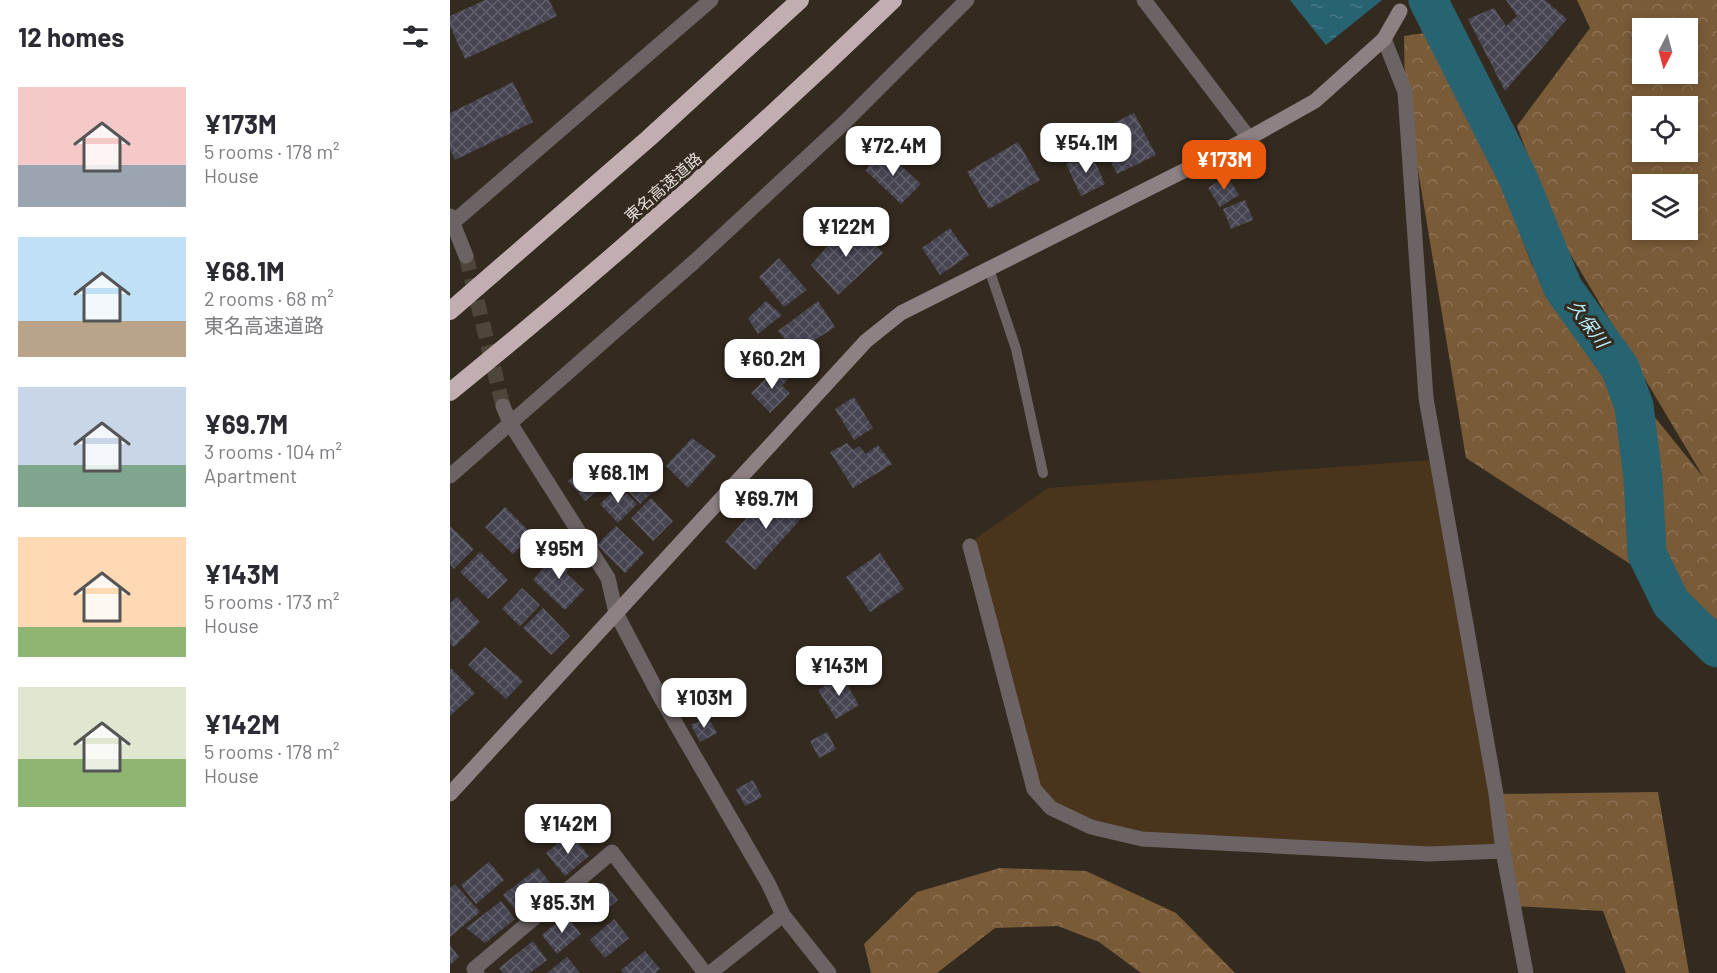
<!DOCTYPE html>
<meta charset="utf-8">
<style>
body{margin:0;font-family:Barlow,"Noto Sans JP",sans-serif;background:#f7f7f7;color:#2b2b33;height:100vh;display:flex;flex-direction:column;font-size:22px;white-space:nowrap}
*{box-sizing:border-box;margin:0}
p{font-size:20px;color:#7c7c81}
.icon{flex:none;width:33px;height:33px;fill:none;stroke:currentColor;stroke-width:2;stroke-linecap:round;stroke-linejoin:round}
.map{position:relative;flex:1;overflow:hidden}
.details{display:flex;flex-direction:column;background:#fff;width:450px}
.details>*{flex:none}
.needle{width:39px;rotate:186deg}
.fabs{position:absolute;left:1182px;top:18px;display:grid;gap:12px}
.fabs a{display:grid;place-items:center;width:66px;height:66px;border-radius:0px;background:#fff;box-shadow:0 3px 9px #0003;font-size:30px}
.price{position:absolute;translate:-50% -51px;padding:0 14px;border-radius:12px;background:#fff;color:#222;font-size:20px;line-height:39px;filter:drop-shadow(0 2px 3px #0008)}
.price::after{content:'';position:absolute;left:50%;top:36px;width:18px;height:14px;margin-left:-9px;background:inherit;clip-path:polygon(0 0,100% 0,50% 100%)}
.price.selected{background:#ea580c;color:#fff}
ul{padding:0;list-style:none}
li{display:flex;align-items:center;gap:18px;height:150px;padding:0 18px}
li span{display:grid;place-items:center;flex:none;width:168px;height:120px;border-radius:0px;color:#555}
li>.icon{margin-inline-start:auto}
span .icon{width:72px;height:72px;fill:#fffc;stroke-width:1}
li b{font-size:26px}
h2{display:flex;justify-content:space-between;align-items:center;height:72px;padding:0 18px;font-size:26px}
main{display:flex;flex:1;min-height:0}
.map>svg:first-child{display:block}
</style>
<main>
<section class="details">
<h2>12 homes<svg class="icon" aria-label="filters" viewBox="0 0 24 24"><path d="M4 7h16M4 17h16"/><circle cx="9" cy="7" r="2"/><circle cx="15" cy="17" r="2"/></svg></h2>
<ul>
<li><span style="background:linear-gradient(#f6c9c9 65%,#9aa5b1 0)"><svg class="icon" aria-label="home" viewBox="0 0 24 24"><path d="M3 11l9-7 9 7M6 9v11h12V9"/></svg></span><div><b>¥173M</b><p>5 rooms · 178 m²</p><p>House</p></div></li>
<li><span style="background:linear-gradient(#bfe0f5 70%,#b9a48a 0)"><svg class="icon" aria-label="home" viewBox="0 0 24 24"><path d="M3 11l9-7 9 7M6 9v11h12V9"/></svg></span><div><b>¥68.1M</b><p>2 rooms · 68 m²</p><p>東名高速道路</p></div></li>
<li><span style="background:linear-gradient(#c9d6e8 65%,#7fa58c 0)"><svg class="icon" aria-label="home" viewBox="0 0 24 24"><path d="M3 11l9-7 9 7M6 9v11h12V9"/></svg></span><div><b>¥69.7M</b><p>3 rooms · 104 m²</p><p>Apartment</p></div></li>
<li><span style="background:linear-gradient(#ffd9b3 75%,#8fb573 0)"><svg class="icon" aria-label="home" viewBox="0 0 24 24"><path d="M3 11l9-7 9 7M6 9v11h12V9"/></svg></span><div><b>¥143M</b><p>5 rooms · 173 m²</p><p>House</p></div></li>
<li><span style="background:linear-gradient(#dfe7d0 60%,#8fb573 0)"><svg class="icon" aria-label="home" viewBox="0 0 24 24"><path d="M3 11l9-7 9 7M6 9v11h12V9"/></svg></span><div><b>¥142M</b><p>5 rooms · 178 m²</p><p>House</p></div></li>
</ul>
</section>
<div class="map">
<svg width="1267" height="973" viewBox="0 0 1267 973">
<defs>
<pattern id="forest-crowns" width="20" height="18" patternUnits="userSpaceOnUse" patternTransform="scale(1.5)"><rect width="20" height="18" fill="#7a5b38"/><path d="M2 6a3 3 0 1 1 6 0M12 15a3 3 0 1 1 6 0" fill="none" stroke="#8d7254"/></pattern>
<pattern id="water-ripples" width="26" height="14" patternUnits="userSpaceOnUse" patternTransform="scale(1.5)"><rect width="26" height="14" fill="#286371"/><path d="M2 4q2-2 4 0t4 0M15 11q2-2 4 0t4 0" fill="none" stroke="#477984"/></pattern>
<pattern id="building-cross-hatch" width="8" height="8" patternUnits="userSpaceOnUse" patternTransform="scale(1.5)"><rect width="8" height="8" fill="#474552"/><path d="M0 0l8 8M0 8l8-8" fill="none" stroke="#615f6a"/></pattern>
</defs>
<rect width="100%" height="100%" fill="#342b20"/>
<path fill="url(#forest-crowns)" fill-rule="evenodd" d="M1127 0H1267V620L1016 458 955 92 954 36 981 32 1036 145 1082 265 1254 478 1103 225 1067 126 1140 28ZM1192 28H1238V74H1192ZM1192 106H1238V152H1192ZM1192 184H1238V230H1192Z
M1208 792 1239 973H1176L1153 911 1064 906 1046 794Z
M550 868 636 871 726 913 785 973H691L649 942 608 926 545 928 487 973H421L414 944 467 892Z"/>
<path fill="#4a351c" d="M983 460 1053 851 665 840 594 801 525 539 598 488Z"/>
<path fill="url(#water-ripples)" d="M840 0H932L876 45Z"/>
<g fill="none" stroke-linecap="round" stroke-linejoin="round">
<path stroke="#286371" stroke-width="39" d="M978 0 1068 178 1113 288 1170 368 1184 406 1193 478 1197 554 1221 603 1267 648"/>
</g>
<path fill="url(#building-cross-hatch)" d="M35 0H99L107 16 15 59 0 26V16Z
M1056 0H1095L1117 19 1055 91 1018 19 1044 8 1056 26 1067 16Z
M63 82 83 122 5 160 0 149V113Z
M684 113 706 155 667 174 646 132Z
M568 142 590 180 539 209 517 172Z
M434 150 471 184 451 204 415 170Z
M641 153 655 184 631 196 616 164Z
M777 176 789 195 770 207 758 188Z
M795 200 803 220 781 229 773 209Z
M400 221 433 253 388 295 361 265Z
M500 228 519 255 490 275 472 248Z
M329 258 357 290 334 307 309 277Z
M316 301 332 315 308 334 298 318Z
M368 301 385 327 346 352 328 331Z
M327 367 339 378 332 386 340 393 320 413 301 393Z
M404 397 423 428 404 440 385 409Z
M242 438 266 456 238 488 216 466Z
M397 443 403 450 409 446 416 454 428 445 442 464 403 488 380 452Z
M152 454 168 474 135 501 118 481Z
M191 467 209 486 190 504 172 485Z
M169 486 187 504 168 523 150 504Z
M333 491 357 512 305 570 275 542 301 513 310 517Z
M201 498 223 521 203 541 181 518Z
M55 507 83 535 63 554 35 527Z
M0 526 24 549 4 569 0 564Z
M166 526 194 553 175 573 147 545Z
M111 547 122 564 116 573 134 590 115 610 83 580Z
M30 552 58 580 38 599 10 572Z
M430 553 454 589 420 612 396 577Z
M72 588 90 605 70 626 52 609Z
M7 597 30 622 4 647 0 643V603Z
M93 608 120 636 101 655 73 628Z
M35 647 73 681 56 699 18 665Z
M1 668 25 693 0 716V669Z
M392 676 409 705 386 719 368 690Z
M258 717 267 733 250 742 241 725Z
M377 732 386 749 369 758 360 741Z
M303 780 312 797 295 806 286 789Z
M120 833 139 856 115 876 96 853Z
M39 862 54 880 26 904 11 885Z
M88 868 103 886 67 912 53 895Z
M153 882 168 900 144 920 129 901Z
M5 884 30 912 0 937V888Z
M51 901 65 919 35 943 16 928Z
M116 915 131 934 107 954 92 935Z
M164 919 179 938 155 958 140 940Z
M83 941 97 960 80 973H53L49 968Z
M0 945 9 957 0 965Z
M195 951 210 969 205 973H173L171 970Z
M117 957 130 973H97Z"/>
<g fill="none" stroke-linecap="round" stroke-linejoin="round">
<path stroke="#4e463b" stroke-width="15" stroke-dasharray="15 8" stroke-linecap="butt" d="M16 256 53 406"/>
<path stroke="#6b6364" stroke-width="10" d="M539 269 566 349 593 473"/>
<path stroke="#6b6364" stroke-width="15" d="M694 0 799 138
M934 39 955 92 976 398 1046 794 1053 851 1076 973
M0 216 16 256
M0 225 261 0
M53 406 60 423 158 578 166 613 208 693 318 883 333 915 379 973
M0 476 244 262 394 123 517 0
M520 546 584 789 601 808 641 827 692 839 979 854 1053 851
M27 973 24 969 162 852 255 973
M260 973 333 915"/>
<path stroke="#8e8183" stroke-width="15" d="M0 794 416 341 451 313 799 138 865 101 934 39 950 11"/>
<path stroke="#c1aeb0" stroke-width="18" d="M0 311 199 138 350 0
M0 392C153 268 301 137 443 0"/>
</g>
<g text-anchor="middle" stroke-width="6" stroke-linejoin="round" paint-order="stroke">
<g font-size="16" fill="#e4ddd7" stroke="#342b20">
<text transform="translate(213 187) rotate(-41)" y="6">東名高速道路</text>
</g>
<g font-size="18" font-style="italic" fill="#b9eefc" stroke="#342b20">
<text transform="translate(1138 324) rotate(54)" y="6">久保川</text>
</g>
</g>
</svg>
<div class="fabs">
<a><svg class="needle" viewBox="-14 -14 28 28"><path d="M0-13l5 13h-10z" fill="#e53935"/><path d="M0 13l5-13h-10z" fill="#7c7c81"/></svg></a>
<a><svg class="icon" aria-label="locate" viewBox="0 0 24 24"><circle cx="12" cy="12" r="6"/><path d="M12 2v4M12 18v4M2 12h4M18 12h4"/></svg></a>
<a><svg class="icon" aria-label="layers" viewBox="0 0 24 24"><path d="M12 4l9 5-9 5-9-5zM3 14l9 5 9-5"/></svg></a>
</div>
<b class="price" style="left:636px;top:174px">¥54.1M</b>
<b class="price" style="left:443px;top:177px">¥72.4M</b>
<b class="price selected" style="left:774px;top:191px">¥173M</b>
<b class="price" style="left:396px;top:258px">¥122M</b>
<b class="price" style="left:322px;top:390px">¥60.2M</b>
<b class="price" style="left:168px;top:504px">¥68.1M</b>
<b class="price" style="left:316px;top:530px">¥69.7M</b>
<b class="price" style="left:109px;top:580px">¥95M</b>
<b class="price" style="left:389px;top:697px">¥143M</b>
<b class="price" style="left:254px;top:729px">¥103M</b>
<b class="price" style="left:118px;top:855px">¥142M</b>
<b class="price" style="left:112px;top:934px">¥85.3M</b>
</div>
</main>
